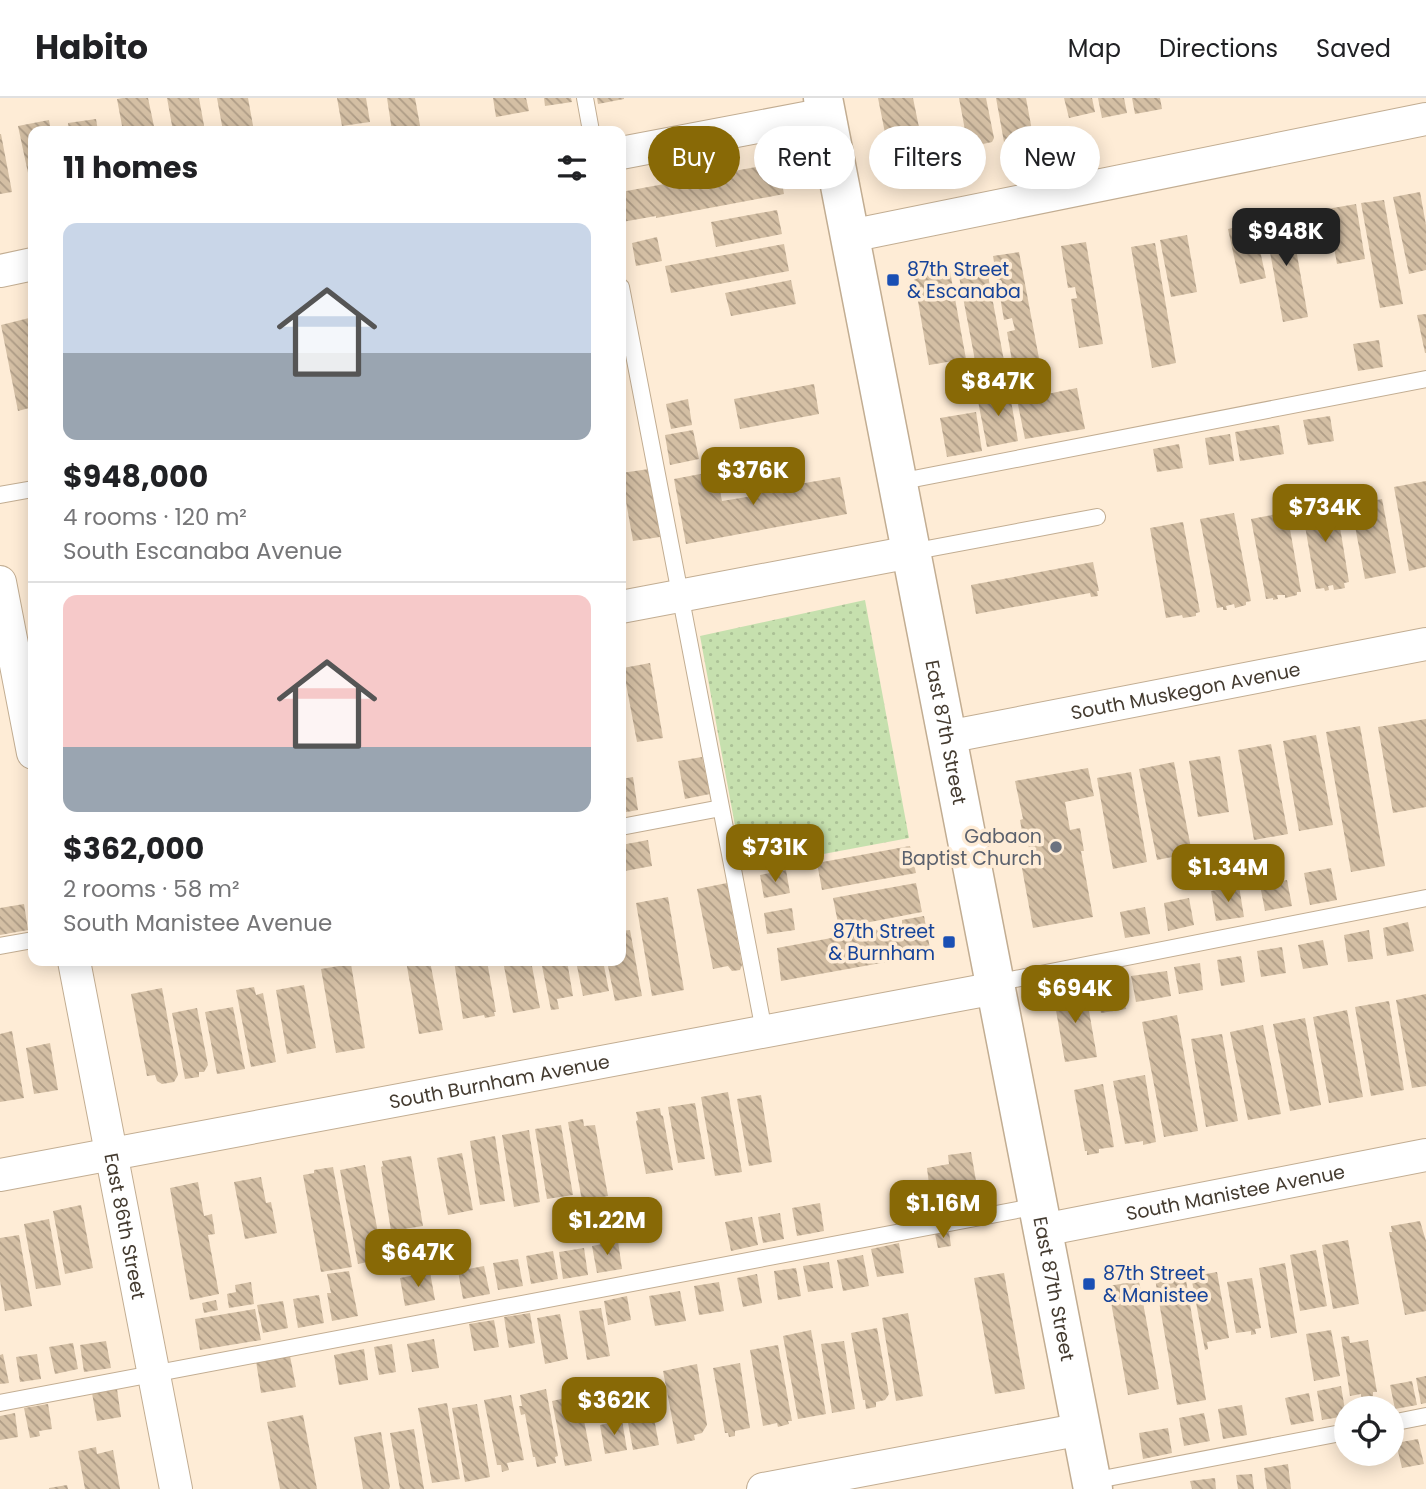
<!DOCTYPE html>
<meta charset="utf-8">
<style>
body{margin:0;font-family:Poppins,sans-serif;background:#f6f6f6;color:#202124;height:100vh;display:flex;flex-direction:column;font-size:26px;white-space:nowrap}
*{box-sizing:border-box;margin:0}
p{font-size:23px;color:#757577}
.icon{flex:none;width:38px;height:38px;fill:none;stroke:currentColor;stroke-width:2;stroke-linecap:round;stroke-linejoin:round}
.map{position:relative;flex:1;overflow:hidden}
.sheet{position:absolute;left:28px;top:28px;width:598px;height:840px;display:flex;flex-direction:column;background:#fff;border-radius:14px;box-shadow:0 4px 18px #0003}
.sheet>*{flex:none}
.top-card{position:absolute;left:648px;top:28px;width:665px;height:63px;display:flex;gap:14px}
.buttons{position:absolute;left:1334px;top:1298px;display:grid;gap:14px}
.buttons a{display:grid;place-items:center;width:70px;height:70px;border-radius:50%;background:#fff;box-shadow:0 4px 18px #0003;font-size:35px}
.price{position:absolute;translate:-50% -60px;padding:0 16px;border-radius:14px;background:#886906;color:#fff;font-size:23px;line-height:46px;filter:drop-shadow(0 2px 4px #0008)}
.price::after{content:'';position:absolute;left:50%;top:42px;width:21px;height:16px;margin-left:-10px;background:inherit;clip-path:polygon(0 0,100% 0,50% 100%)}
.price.active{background:#222;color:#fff}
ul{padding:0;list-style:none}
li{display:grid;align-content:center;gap:14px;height:371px;padding:0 35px}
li+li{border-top:2px solid #e0e0e0}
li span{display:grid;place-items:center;height:217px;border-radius:14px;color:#555}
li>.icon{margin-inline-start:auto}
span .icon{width:126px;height:126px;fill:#fffc;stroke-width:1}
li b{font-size:30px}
h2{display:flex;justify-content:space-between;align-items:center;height:84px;padding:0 35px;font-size:30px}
.chip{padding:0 24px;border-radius:32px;background:#fff;box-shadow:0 4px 18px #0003;font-size:24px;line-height:63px}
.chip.active{background:#886906;color:#fff}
header{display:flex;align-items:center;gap:42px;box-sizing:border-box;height:98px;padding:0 35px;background:#fff;border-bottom:2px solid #e0e0e0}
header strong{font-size:33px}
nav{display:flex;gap:38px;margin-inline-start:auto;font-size:24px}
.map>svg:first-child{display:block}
</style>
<header>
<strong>Habito</strong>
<nav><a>Map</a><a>Directions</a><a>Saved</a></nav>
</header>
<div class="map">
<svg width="1426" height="1391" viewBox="0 0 1426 1391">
<defs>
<pattern id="grass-dots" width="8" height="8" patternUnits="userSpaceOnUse" patternTransform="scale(1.75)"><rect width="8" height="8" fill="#c6e0ae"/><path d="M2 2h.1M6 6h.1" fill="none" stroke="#abc196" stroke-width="1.8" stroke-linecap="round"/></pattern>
<pattern id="building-back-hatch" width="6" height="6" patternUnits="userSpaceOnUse" patternTransform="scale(1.75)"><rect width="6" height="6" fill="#d4bfa4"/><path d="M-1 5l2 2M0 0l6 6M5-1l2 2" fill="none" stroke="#ae9c86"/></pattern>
</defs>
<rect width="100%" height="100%" fill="#feecd6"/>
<path fill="url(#grass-dots)" d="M865 502 909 740 743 771 700 538Z"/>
<path fill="url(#building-back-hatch)" d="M123 0H148L155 33H123L117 1Z
M167 0H199L205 33H173Z
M217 0H248L254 33H223Z
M337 0H366L370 24 342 28Z
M387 0H415L421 33H392Z
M493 0H526L529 13 496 19Z
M544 0H571L572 4 545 8Z
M597 0H624V1L598 6Z
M878 0H913L923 49 889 55Z
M959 0H986L994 40 992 44 983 46 978 42 967 43Z
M996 0H1026L1033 38 1004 44Z
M1064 0H1092L1095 14 1069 20Z
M1098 0H1124L1127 15 1102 20Z
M1132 0H1160L1162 11 1135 16Z
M96 21 98 33H69L68 25Z
M49 22 51 33H33V89H31L18 28Z
M0 36H1L12 94 0 96Z
M772 66 779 70 784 96 656 120V118L622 124 621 94Z
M1420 94 1426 127V172L1409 176 1393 99Z
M1384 102 1403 206 1380 210 1361 105Z
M1356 106 1365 161 1337 166 1327 111Z
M777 112 782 136 716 149 711 124Z
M1290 117 1308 219 1283 224 1264 122Z
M1254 125 1266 180 1240 186 1228 131Z
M1187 137 1197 194 1171 199 1160 142Z
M657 139 662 163 636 168 632 145Z
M1086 144 1103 246 1079 250 1071 201 1077 200 1075 189 1068 190 1061 148Z
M1155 145 1176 265 1152 270 1131 149Z
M784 146 789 173 671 195 665 168Z
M1019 154 1044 287 1017 292 1007 234 1015 232 1012 220 1004 222 993 158Z
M986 167 1005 268 977 273 958 173Z
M950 173 966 261 929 267 914 180Z
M791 182 796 206 731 218 725 195Z
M1426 216V255H1425L1417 217Z
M29 220 33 239V309L18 313 1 227Z
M1379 242 1383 269 1358 273 1353 246Z
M814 286 819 316 740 331 734 301Z
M1077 290 1085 331 1025 341 1017 302Z
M1009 291 1018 343 987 349 977 298Z
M688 301 692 327 671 331 666 306Z
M976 314 982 353 947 359 940 320Z
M1330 318 1334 343 1308 347 1303 322Z
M1279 327 1284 356 1240 363 1235 334Z
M693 332 699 361 670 367 665 337Z
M1230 336 1234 363 1209 367 1205 340Z
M1179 346 1183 370 1157 374 1153 351Z
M33 350V372H32L28 351Z
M649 371 660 439 633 443 621 375Z
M716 373 722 403 753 398 752 395H755V391L764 388V392L840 379 847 416 686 446 674 381Z
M1426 383V469L1409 473 1394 389Z
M1335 399 1349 484 1344 485 1345 490 1334 492 1333 487 1328 488 1329 492 1325 493 1324 490 1316 491 1301 405Z
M1382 401 1396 475 1365 481 1351 407Z
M1287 414 1301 494H1297V497L1285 500V497H1277L1278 501 1273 502V500L1266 501 1251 421Z
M1234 415 1251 503 1246 504V507L1235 510 1234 506 1226 508 1227 512H1223V509L1217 510 1200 421Z
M1183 424 1200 514 1196 515V518L1183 520 1182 517 1166 520 1150 430Z
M1093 464 1099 493H1097L1098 498 1091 499 1090 495 976 516 971 487Z
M650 565 663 640 637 644 623 570Z
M621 615H623L626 632 621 633Z
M1426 621V709L1393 715 1378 629Z
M1360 628 1385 768 1351 774 1326 634Z
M1316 637 1333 727 1299 733 1283 643Z
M1271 646 1288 736 1254 742 1238 652Z
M1220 658 1229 714 1198 719 1189 663Z
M702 659 710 696 685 701 678 663Z
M1174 664 1192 755 1157 762 1139 671Z
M1088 670 1094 698 1065 704 1070 732 1080 730 1084 753H1081L1093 819 1033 830 1021 765 1031 763 1028 744 1024 745 1020 722 1023 721 1015 683Z
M1131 674 1147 764 1113 771 1097 680Z
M633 679 638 712 621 715V681Z
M648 742 652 768 625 773 621 747Z
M910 748 916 775 822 792 817 765Z
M1331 770 1337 802 1310 807 1304 775Z
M786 772 790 795 764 800 760 777Z
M1287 782 1292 808 1265 813 1260 787Z
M727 785 742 867 740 872 732 873 728 868 713 871 697 791Z
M916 785 922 814 839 830 833 800Z
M1239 788 1244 819 1216 823 1211 793Z
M668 799 684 892 652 898 636 805Z
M1189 800 1194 827 1168 833 1164 805Z
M24 806 28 832 0 837V810Z
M1145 809 1150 836 1125 840 1120 814Z
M792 810 795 832 767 836 764 815Z
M924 818 931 856 781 883 777 850 902 827V822Z
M1408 824 1414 853 1387 858 1383 830Z
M630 832 642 898 615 903 607 863H621V833Z
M1369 832 1373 861 1348 864 1344 837Z
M1323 842 1328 867 1303 871 1298 847Z
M1282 849 1286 875 1261 879 1257 853Z
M1241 858 1245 884 1221 888 1217 862Z
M406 863H430L443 932 419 936Z
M454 863H487L496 914H494L495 918 485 920 484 917 463 921Z
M503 863H531L540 910 513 915Z
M541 863H567L573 898 557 901 559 911 551 912Z
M576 863H603L609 893 583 898Z
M1200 865 1203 892 1179 896 1174 869Z
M351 866 365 950 336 955 321 871Z
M1167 873 1171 898 1136 904 1131 878Z
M1122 883 1126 911 1101 915 1095 887Z
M304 887 316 950 287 956 276 892Z
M254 889 256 897 263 895 276 964 251 969 236 892Z
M162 890 178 977 174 984 162 986 157 983 155 977 147 978 131 896Z
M1085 890 1097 959 1065 964 1053 895Z
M1426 896V988L1412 990 1396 902Z
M1389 903 1404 992 1371 998 1355 909Z
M233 909 245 971 217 976 205 914Z
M197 910 208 967 204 974H199V979L185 981 172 915Z
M1347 912 1363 999 1329 1005 1313 919Z
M1177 917 1198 1033 1164 1039 1142 924Z
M1305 920 1321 1007 1290 1013 1273 926Z
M1263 927 1281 1016 1248 1022 1230 934Z
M12 933 24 1000 0 1004V936Z
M1222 936 1238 1023 1206 1029 1191 941Z
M50 945 58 992 34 996 26 950Z
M1145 977 1156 1044 1143 1047V1043L1125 1046 1113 983Z
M1103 986 1114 1049 1099 1051V1055L1087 1057V1053H1085L1074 992Z
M728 994 742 1074 715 1078 701 999Z
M761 997 772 1064 749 1068 737 1001Z
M695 1005 705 1061 678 1065 668 1009Z
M660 1010 661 1017 663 1018 673 1072 646 1076 636 1023 638 1022 636 1014Z
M583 1021 584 1028 595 1027 608 1098 582 1103 568 1024Z
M561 1027 573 1097 547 1101 535 1031Z
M529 1032 540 1104 514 1109 502 1037Z
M495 1038 505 1103 480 1107 470 1043Z
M971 1054 980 1106 942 1111 938 1084 929 1086 927 1070 949 1066 948 1057Z
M462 1055 473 1112 448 1117 437 1060Z
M411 1058 423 1128 391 1133 381 1069 383 1068 382 1063Z
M365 1067 383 1161 358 1166 340 1072Z
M333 1069 352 1169 321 1174 303 1077 314 1075V1072Z
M261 1079 266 1105 271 1104 277 1135 245 1141 234 1084Z
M198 1084 204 1118 212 1116 215 1136 208 1137 219 1196 190 1202 170 1090Z
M820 1105 824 1133 797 1138 792 1110Z
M81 1107 93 1170 65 1176 53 1113Z
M780 1115 784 1141 763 1145 758 1119Z
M752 1119 758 1147 731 1153 725 1124Z
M49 1121 61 1187 36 1191 24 1126Z
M1420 1123 1426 1143V1213L1405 1217 1389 1134H1392L1391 1128Z
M949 1134 951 1148 938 1150 935 1136Z
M19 1137 32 1208 5 1213 0 1183V1140Z
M1348 1142 1359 1206 1333 1211 1322 1147Z
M618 1143 622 1171 597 1175 592 1148Z
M899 1145 904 1175 877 1179 871 1151Z
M584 1150 588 1177 563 1181 559 1154Z
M1316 1152 1327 1208 1300 1213 1290 1157Z
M553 1153 558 1181 531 1186 526 1158Z
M863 1157 869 1188 843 1193 837 1162Z
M518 1161 523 1188 498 1192 493 1165Z
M829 1164 833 1190 808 1194 803 1168Z
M1285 1165 1297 1235 1271 1240 1259 1170Z
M484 1168 490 1196 463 1201 458 1173Z
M796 1170 801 1198 778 1202 774 1173Z
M1184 1170 1206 1302 1177 1307 1154 1175Z
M1199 1171 1200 1177 1217 1174 1229 1240 1207 1244 1208 1251 1205 1252 1190 1173Z
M349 1173 358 1218 332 1223 327 1195H331L327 1176Z
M430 1174 435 1202 405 1208 400 1180Z
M1004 1175 1025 1291 995 1296 974 1180Z
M757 1176 762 1205 743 1209 737 1180Z
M1252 1180 1261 1230 1255 1231 1256 1236 1251 1237V1233L1236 1235 1227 1184Z
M1139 1183 1159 1291 1128 1297 1108 1188Z
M251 1184 254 1206 229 1210 227 1196 236 1194 235 1187Z
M719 1184 724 1213 699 1217 694 1188Z
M680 1193 686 1223 655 1228 649 1198Z
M319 1197 324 1225 298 1230 293 1201Z
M627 1198 631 1222 608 1227 604 1203Z
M216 1202 218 1212 204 1215 202 1205Z
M283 1203 288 1230 263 1235 257 1207Z
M601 1210 610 1258 587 1262 579 1213Z
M255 1211 261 1242 200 1252 195 1221Z
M530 1215 535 1245 509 1250 504 1219Z
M908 1215 923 1298 896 1303 882 1220Z
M560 1216 568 1261 545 1266 537 1220Z
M494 1222 499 1249 474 1253 469 1226Z
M877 1230 889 1296 885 1302 876 1304V1309L866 1311 865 1302H863L851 1235Z
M811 1232 826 1316 798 1321 783 1238Z
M1331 1232 1340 1278 1314 1283 1306 1236Z
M1349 1238 1350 1245 1368 1242 1377 1294H1373V1298L1369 1299V1300L1362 1302 1361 1296 1350 1298 1341 1239Z
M434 1241 439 1270 412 1274 407 1246Z
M106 1243 111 1270 84 1274 80 1247Z
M844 1243 855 1311 832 1315 821 1246Z
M73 1245 78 1271 55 1276 49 1249Z
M392 1246 396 1274 379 1277 374 1249Z
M778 1247 792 1323H788L789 1326 778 1329 777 1325 763 1328 750 1252Z
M364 1251 368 1282 339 1287 334 1257Z
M3 1256 9 1285 0 1286V1257Z
M37 1256 41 1281 20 1284 16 1259Z
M290 1258 296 1289 261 1295 256 1263Z
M740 1265 750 1330 735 1333V1338L729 1339 728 1335H725L713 1270Z
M697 1266 707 1327 702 1335 694 1337 695 1342 677 1346 663 1273Z
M1426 1278V1305L1421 1306 1416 1280Z
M1412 1283 1417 1307 1395 1311 1390 1287Z
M648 1288 659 1347 633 1352 622 1292Z
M1341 1288 1346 1318 1322 1322 1317 1293Z
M117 1291 121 1319 97 1323 92 1295Z
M546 1291 558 1358 555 1359 556 1365 537 1369 535 1359H533L525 1316 521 1317 519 1308H522L520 1297Z
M1309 1295 1314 1323 1291 1327 1285 1300Z
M511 1297 524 1362 507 1365 509 1372 502 1374 501 1367H497L484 1302Z
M579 1297 592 1363 565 1368 552 1303Z
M447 1305 460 1381 432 1385 418 1310Z
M48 1306 52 1331 39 1333 40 1338 30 1340 24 1310Z
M477 1306 490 1379 465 1384 452 1310Z
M1242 1307 1247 1337 1223 1341 1218 1311Z
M15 1315 18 1339 0 1342V1318Z
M1204 1315 1210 1343 1184 1348 1179 1320Z
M303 1317 317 1391H280L267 1324Z
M622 1322 627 1352 605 1356 600 1327Z
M1168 1330 1172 1355 1143 1361 1139 1335Z
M414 1331 424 1391H400L390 1335Z
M381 1334 390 1389 389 1391H363L354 1339Z
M1418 1341 1424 1366 1402 1370 1396 1345Z
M96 1349 97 1356 113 1352 120 1391H85L78 1353Z
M1288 1366 1291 1391H1267L1264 1370Z
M1252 1376 1254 1391H1238L1236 1377Z
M1215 1380 1216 1391H1192L1190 1383Z
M67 1387 68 1391H49V1390Z"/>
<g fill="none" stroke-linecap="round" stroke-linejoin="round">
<g stroke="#c2ad92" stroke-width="18">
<path id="lane" d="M585 0 591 33
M621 189 764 933
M898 384 1426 281
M0 397 33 391
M911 454 1097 419
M621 729 721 710
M0 848 33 842
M995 885 1426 800
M0 1305 1038 1108
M1391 1325 1426 1318
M1092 1383 1346 1334"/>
</g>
<g stroke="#c2ad92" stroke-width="34">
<g id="street">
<path d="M621 55 826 16"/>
<path d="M850 138 1426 21"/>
<path d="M0 173 33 166"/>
<path d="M0 484 33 655"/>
<path d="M621 509 911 454"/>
<path id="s1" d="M947 639 1426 546"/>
<path id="s2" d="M74 863 176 1391"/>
<path id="s3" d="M0 1077 996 890"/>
<path id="s4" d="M1043 1132 1426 1057"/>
<path d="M763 1391 1082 1331"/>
</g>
</g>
<g stroke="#c2ad92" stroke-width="41">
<g id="secondary">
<path id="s5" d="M823 0 1093 1391"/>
</g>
</g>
<use href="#lane" stroke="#fff" stroke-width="16"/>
<use href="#street" stroke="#fff" stroke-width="32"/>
<use href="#secondary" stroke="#fff" stroke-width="38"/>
</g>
<g fill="#1a4fb4" stroke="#feecd6" stroke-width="2.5">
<rect x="886" y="175" width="14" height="14" rx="3.5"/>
<rect x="942" y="837" width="14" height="14" rx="3.5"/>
<rect x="1082" y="1179" width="14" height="14" rx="3.5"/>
</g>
<circle fill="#6b7280" stroke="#feecd6" stroke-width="2.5" cx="1056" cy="749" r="7"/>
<g text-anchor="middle" stroke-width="7" stroke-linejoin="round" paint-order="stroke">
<g font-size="19" fill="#164399" stroke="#feecd6" text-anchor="start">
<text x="907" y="178">87th Street<tspan x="907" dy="22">&amp; Escanaba</tspan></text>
<text x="935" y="840" text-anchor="end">87th Street<tspan x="935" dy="22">&amp; Burnham</tspan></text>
<text x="1103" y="1182">87th Street<tspan x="1103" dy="22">&amp; Manistee</tspan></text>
</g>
<g font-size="19" fill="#443b30" stroke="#feecd6">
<text dy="7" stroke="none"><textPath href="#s1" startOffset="243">South Muskegon Avenue</textPath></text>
<text dy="7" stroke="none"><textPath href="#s5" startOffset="646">East 87th Street</textPath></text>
<text dy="7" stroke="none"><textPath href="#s3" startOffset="508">South Burnham Avenue</textPath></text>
<text dy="7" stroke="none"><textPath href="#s4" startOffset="196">South Manistee Avenue</textPath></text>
<text dy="7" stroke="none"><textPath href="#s2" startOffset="270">East 86th Street</textPath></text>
<text dy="7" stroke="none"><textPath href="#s5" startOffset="1213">East 87th Street</textPath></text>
</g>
<g font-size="19" fill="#5b616d" stroke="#feecd6" text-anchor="end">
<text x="1042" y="745">Gabaon<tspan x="1042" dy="22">Baptist Church</tspan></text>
</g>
</g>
</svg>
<div class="buttons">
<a><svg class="icon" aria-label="locate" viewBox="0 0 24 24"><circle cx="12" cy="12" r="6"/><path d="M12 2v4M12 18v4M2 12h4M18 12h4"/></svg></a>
</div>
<b class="price active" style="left:1286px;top:170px">$948K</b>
<b class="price" style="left:998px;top:320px">$847K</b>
<b class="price" style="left:753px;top:409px">$376K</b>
<b class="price" style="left:1325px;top:446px">$734K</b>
<b class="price" style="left:775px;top:786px">$731K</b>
<b class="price" style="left:1228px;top:806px">$1.34M</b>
<b class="price" style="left:1075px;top:927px">$694K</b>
<b class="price" style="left:943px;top:1142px">$1.16M</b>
<b class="price" style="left:607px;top:1159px">$1.22M</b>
<b class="price" style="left:418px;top:1191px">$647K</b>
<b class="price" style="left:614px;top:1339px">$362K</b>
<div class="top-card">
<a class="chip active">Buy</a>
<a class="chip">Rent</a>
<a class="chip">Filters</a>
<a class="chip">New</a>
</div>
<section class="sheet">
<h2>11 homes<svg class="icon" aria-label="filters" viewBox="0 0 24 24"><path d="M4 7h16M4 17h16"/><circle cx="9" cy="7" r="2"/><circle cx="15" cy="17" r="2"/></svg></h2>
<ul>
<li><span style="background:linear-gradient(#c9d6e8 60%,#9aa5b1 0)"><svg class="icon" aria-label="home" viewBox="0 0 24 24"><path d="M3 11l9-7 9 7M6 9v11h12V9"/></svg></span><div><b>$948,000</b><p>4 rooms · 120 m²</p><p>South Escanaba Avenue</p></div></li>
<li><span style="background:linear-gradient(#f6c9c9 70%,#9aa5b1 0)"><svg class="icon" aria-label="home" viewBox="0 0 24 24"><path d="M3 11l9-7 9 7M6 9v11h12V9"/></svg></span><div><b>$362,000</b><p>2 rooms · 58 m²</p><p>South Manistee Avenue</p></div></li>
</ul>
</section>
</div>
